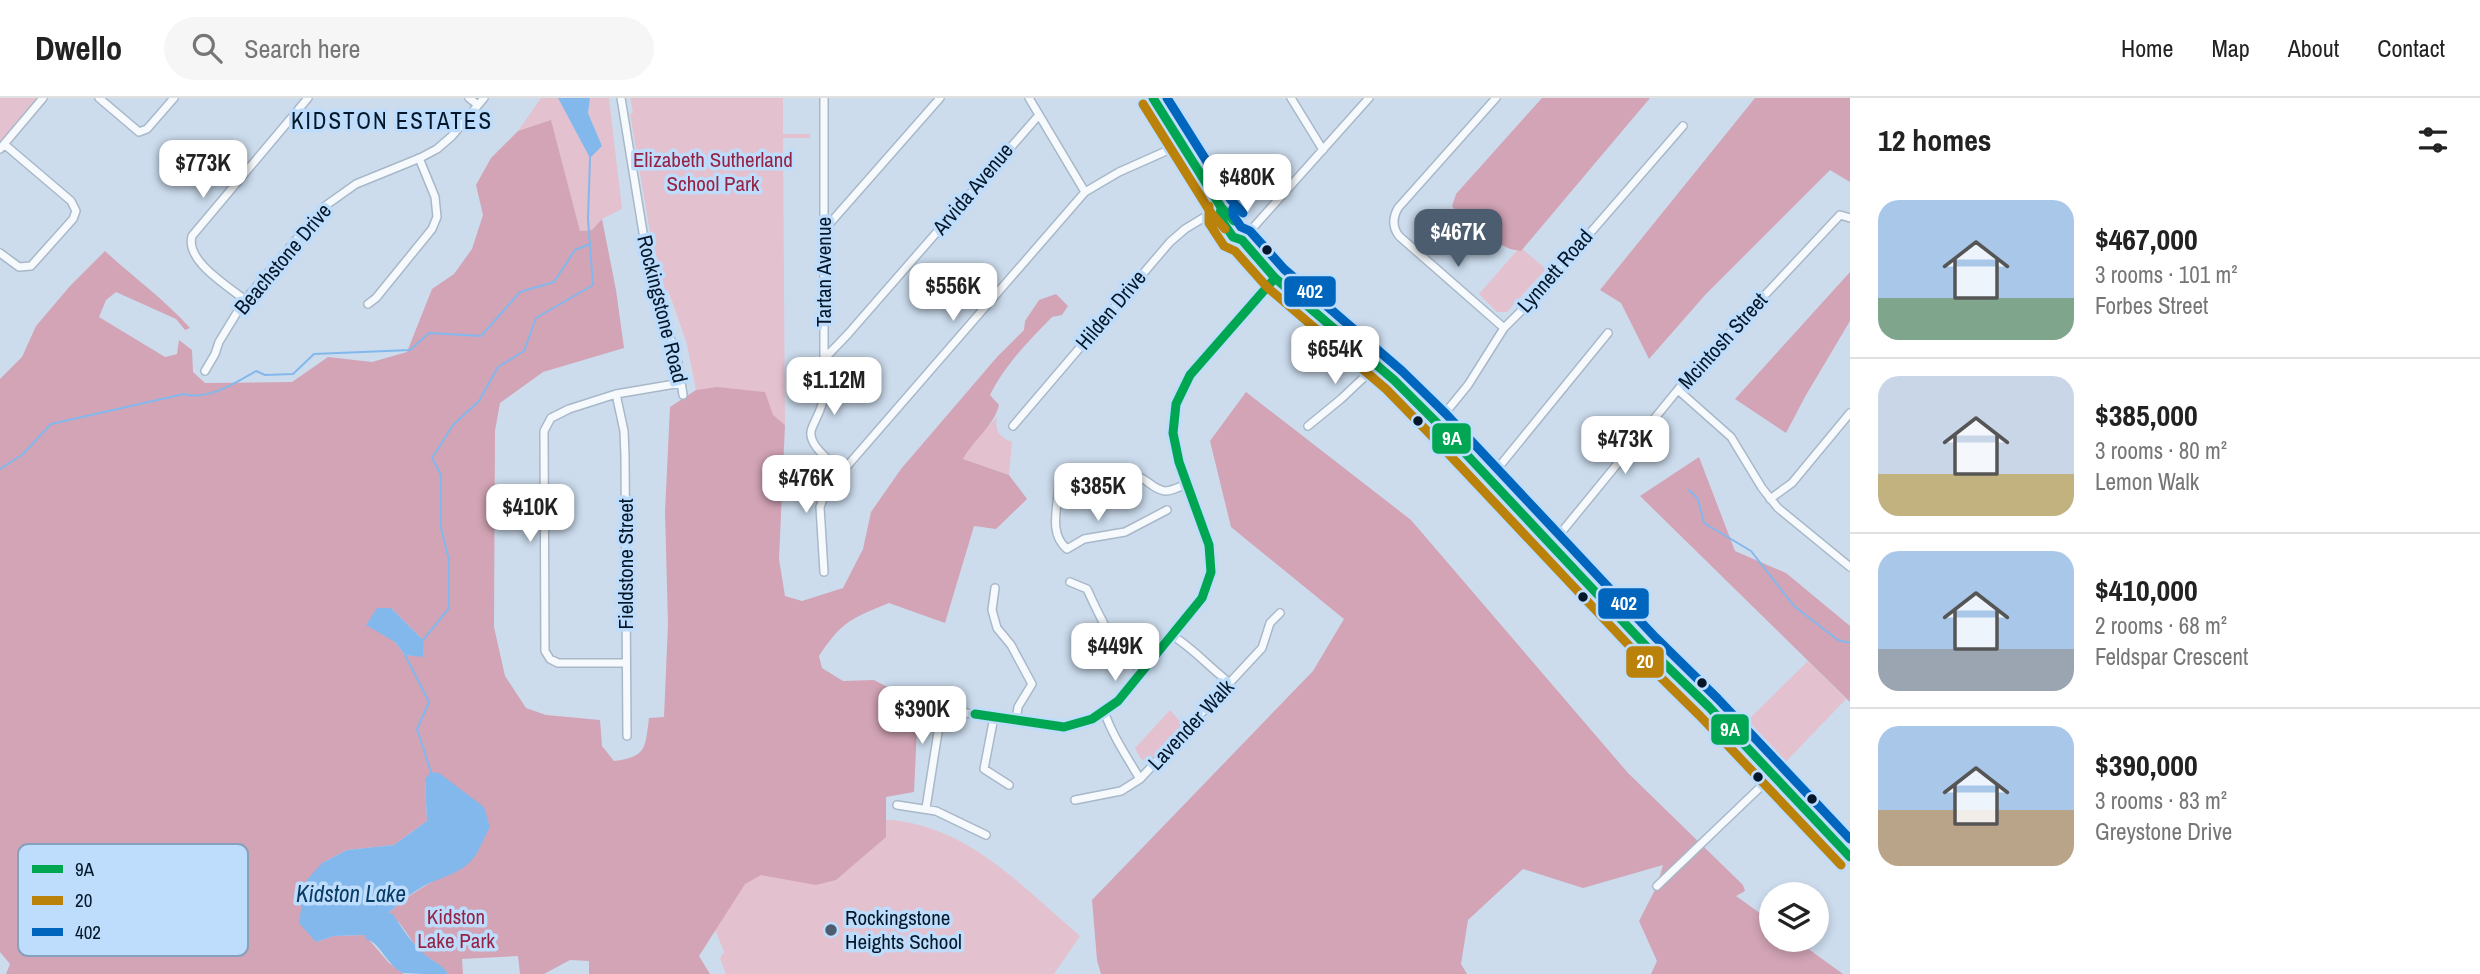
<!DOCTYPE html>
<meta charset="utf-8">
<style>
body{margin:0;font-family:"Archivo Narrow",sans-serif;background:#f6f6f6;color:#222;height:100vh;display:flex;flex-direction:column;font-size:26px;white-space:nowrap}
*{box-sizing:border-box;margin:0}
p{font-size:23px;color:#767676}
.icon{flex:none;width:38px;height:38px;fill:none;stroke:currentColor;stroke-width:2;stroke-linecap:round;stroke-linejoin:round}
.map{position:relative;flex:1;overflow:hidden}
.panel{display:flex;flex-direction:column;background:#fff;width:630px}
.panel>*{flex:none}
.tools{position:absolute;left:1759px;top:784px;display:grid;gap:14px}
.tools a{display:grid;place-items:center;width:70px;height:70px;border-radius:50%;background:#fff;box-shadow:0 4px 10px #0003;font-size:35px}
.price{position:absolute;translate:-50% -60px;padding:0 16px;border-radius:14px;background:#fff;color:#222;font-size:23px;line-height:46px;filter:drop-shadow(0 2px 4px #0008)}
.price::after{content:'';position:absolute;left:50%;top:42px;width:21px;height:16px;margin-left:-10px;background:inherit;clip-path:polygon(0 0,100% 0,50% 100%)}
.price.current{background:#4b5d6f;color:#fff}
ul{padding:0;list-style:none}
li{display:flex;align-items:center;gap:21px;height:175px;padding:0 28px}
li+li{border-top:2px solid #e0e0e0}
li span{display:grid;place-items:center;flex:none;width:196px;height:140px;border-radius:21px;color:#555}
li>.icon{margin-inline-start:auto}
span .icon{width:84px;height:84px;fill:#fffc;stroke-width:1}
li b{font-size:30px}
h2{display:flex;justify-content:space-between;align-items:center;height:84px;padding:0 28px;font-size:30px}
header{display:flex;align-items:center;gap:42px;box-sizing:border-box;height:98px;padding:0 35px;background:#fff;border-bottom:2px solid #e0e0e0}
header strong{font-size:33px}
nav{display:flex;gap:38px;margin-inline-start:auto;font-size:24px}
.search{width:490px;height:63px;background:#f6f6f6;display:flex;align-items:center;gap:18px;box-sizing:border-box;padding:0 24px;border-radius:38px;color:#767676;font-size:26px}
main{display:flex;flex:1;min-height:0}
.map>svg:first-child{display:block}
</style>
<header>
<strong>Dwello</strong>
<div class="search"><svg class="icon" aria-label="search" viewBox="0 0 24 24"><circle cx="10" cy="10" r="6"/><path d="M15 15l6 6"/></svg>Search here</div>
<nav><a>Home</a><a>Map</a><a>About</a><a>Contact</a></nav>
</header>
<main>
<div class="map">
<svg width="1850" height="876" viewBox="0 0 1850 876">
<rect width="100%" height="100%" fill="#ccdced"/>
<path fill="#e4c1cf" d="M0 0H43L0 51Z
M541 0H558L590 59 602 48 588 15 590 0H609L622 111 602 121 592 132 580 133 551 23 518 33Z
M630 0H783V36H810V40H783L785 327 773 317 718 289 696 292 687 246 668 192 665 193 650 134 630 16 633 15Z
M1520 149 1546 171 1507 214H1497L1479 196Z
M997 319C994 332 1000 340 1012 344L1009 377 963 361 970 348Z
M1808 563 1846 601 1779 671 1740 630Z
M1170 612 1185 629 1151 665 1141 661 1135 650Z
M892 722C971 730 1023 790 1080 838L1054 876H726L720 860 724 854 703 801 876 723Z"/>
<path fill="#d2a4b5" fill-rule="evenodd" d="M1542 0H1650L1521 153 1510 151 1486 139 1476 144 1469 139 1465 125 1452 108 1456 96Z
M1755 0H1850V84L1830 72 1706 196 1649 261 1621 205 1600 192Z
M551 22 580 133 592 132 602 121 616 192 624 250 543 274 500 305 495 333 494 529 505 578 526 610 546 617 600 622 602 648 614 663C647 659 645 650 649 620L664 619 668 526 665 414 670 309 696 292 717 289 765 294 773 317 785 327 779 461 785 498 802 503 843 490 863 451 871 414 901 371 997 259 1024 232 1025 223 1039 202 1056 196 1068 208 1062 217 1052 219C1029 243 1005 266 990 297L999 307C994 328 974 341 963 361L1009 377 1027 401 996 431 974 428 945 525 889 505C852 520 842 523 819 558L822 570 843 583 874 582 891 591 903 605 917 631 914 694 886 699V739L836 782 816 787 761 777 745 786 699 858 710 876H589V863L570 862 544 876H520L518 858 462 861 463 876H448C442 866 430 862 421 854 409 842 403 824 388 815 401 804 414 794 430 785 440 779 450 778 460 770L425 681 427 723 394 747 347 752 322 765 316 844 334 838 365 837 389 865 404 876H6L10 866 0 854V281L22 259 36 228 70 188 105 153C133 179 164 201 190 230L185 232 176 221 116 194 106 202 99 219 165 259 177 256 179 242 192 252 193 274 205 285 292 284 328 259 372 264 407 254 432 191 454 176 472 151 483 117 476 87 491 60 518 33ZM391 510 423 542V558L405 557 395 544Z
M1850 174V223L1806 297 1786 335 1735 301Z
M1246 294 1411 422 1628 675 1743 787 1745 793 1736 798 1771 823V842H1796L1843 876H1651L1657 863 1639 823 1657 788 1663 767 1583 790 1523 771 1468 822 1461 866 1467 876H1101L1097 862 1092 802 1313 573 1344 521 1231 429 1210 343Z
M1699 359 1735 453 1786 475 1850 528V604L1640 398Z"/>
<path fill="#83b8ed" d="M558 0H590L588 15 602 48 590 60Z
M377 510H391L423 542V559L405 557 395 544 366 527Z
M431 674 439 675 484 709 490 729C484 739 479 755 471 763 461 773 448 778 437 782 419 788 402 803 388 815L393 816C401 829 411 844 423 855 431 863 443 866 448 876 435 876 414 876 403 875 387 868 381 845 366 841L365 837 334 838 316 844 299 825 305 784 322 765 347 752 394 747 427 723 425 681Z"/>
<g fill="none" stroke-linecap="round" stroke-linejoin="round">
<path stroke="#83b8ed" stroke-width="2" d="M0 371 22 357 51 326 184 296C207 303 235 285 256 273L265 277 293 276 314 256 410 252 429 235 481 238 520 194 554 184 575 152 590 146
M1689 392 1698 401 1704 425 1751 453 1794 508 1838 542 1850 545
M423 542 449 510V462L441 430V377L432 360 453 327 479 303 498 269 524 253 536 220 593 187 588 121 590 60
M405 557 429 604 417 631 431 674"/>
<g stroke="#a8b8c9" stroke-width="10">
<path id="minor" d="M99 0 139 34 147 31 174 0
M469 0 478 7
M621 0 649 171 678 265 683 297
M824 0V298C822 311 817 318 812 330 805 346 832 364 842 374
M1029 0 1085 94
M1291 0 1323 52
M1496 0 1398 110C1393 119 1392 129 1399 138L1504 230
M0 51 43 0
M824 132 940 0
M1242 142 1369 0
M0 155 19 169 31 168 73 121 76 113 71 103 4 46
M245 202C228 188 185 163 192 138L308 0
M368 206 376 200 432 131 437 119 435 99 419 60
M824 261 848 236 1039 17
M205 273 215 256 219 244 244 203 325 108 356 86 420 60 437 51 452 38 484 0
M1678 292 1731 339 1762 390 1778 410 1850 469
M616 296 624 333 625 358 627 638
M1437 325 1468 287 1504 230 1532 202 1683 28
M1013 328 1170 144 1185 131 1221 109
M1308 328 1341 301 1377 267
M1489 381 1608 235
M1770 401 1792 385 1850 315
M1167 412 1125 434 1084 441 1067 451C1048 435 1058 409 1059 386 1075 369 1090 377 1110 376 1119 375 1127 374 1137 378 1147 381 1154 392 1165 393 1172 393 1180 389 1186 386
M1551 447 1690 277 1840 117 1850 120
M824 474 820 409 824 398 842 374 1085 94 1119 74 1182 46
M1070 484 1087 491C1103 526 1113 548 1143 574
M995 490 992 512 997 530 1011 547 1032 586 1018 609 1016 622
M1173 538C1194 551 1210 570 1230 585
M626 565H558L550 561 545 553 544 333 551 320 569 311 616 296 681 285
M1104 613C1112 637 1127 659 1140 681
M994 619 984 671 1009 687
M1075 702 1121 693 1140 681 1262 550 1270 525 1280 515
M897 707 936 713 986 737
M926 710 941 615 949 604 966 615 1064 629 1092 621 1118 603 1202 500C1242 432 1132 355 1190 277L1275 180
M1657 788 1773 677"/>
</g>
<g stroke="#a4a7b9" stroke-width="12">
<path id="major" d="M1153 0 1221 109C1232 117 1240 128 1242 142
M1221 109 1220 120 1233 139 1242 142 1275 180 1394 282 1437 325 1646 548 1709 609 1850 759"/>
</g>
<use href="#minor" stroke="#f7fafc" stroke-width="7"/>
<use href="#major" stroke="#eae9f1" stroke-width="9"/>
<g stroke="#bedcfb" stroke-width="14">
<path id="bus-1" d="M1153 0 1221 109 1234 123
M1221 109 1220 120 1233 139 1242 142 1275 180 1394 282 1437 325 1646 548 1709 609 1850 759
M975 616 1064 629 1092 621 1118 603 1202 500 1211 474 1209 447 1179 364 1173 335 1176 306 1190 277 1275 180"/>
</g>
<g stroke="#bedcfb" stroke-width="14">
<path id="bus-2" d="M1143 6 1211 115 1225 131
M1209 108V125L1224 148 1235 153 1267 189 1386 291 1428 334 1637 556 1700 618 1841 767"/>
</g>
<g stroke="#bedcfb" stroke-width="14">
<path id="bus-3" d="M1167 0 1231 102 1243 115
M1233 110V117L1241 129 1250 133 1284 171 1402 273 1446 316 1655 539 1718 601 1850 741"/>
</g>
<use href="#bus-1" stroke="#00a651" stroke-width="9"/>
<use href="#bus-2" stroke="#ba820b" stroke-width="9"/>
<use href="#bus-3" stroke="#0065bd" stroke-width="9"/>
</g>
<g fill="#05182b" stroke="#bedcfb" stroke-width="2.5">
<circle cx="1267" cy="152" r="6"/>
<circle cx="1418" cy="323" r="6"/>
<circle cx="1583" cy="499" r="6"/>
<circle cx="1702" cy="585" r="6"/>
<circle cx="1758" cy="679" r="6"/>
<circle cx="1812" cy="701" r="6"/>
</g>
<circle fill="#4b5d6f" stroke="#bedcfb" stroke-width="2.5" cx="831" cy="832" r="7"/>
<g text-anchor="middle" stroke-width="7" stroke-linejoin="round" paint-order="stroke">
<g font-size="21" fill="#962344" stroke="#bedcfb">
<text x="713" y="69">Elizabeth Sutherland<tspan x="713" dy="24">School Park</tspan></text>
<text x="456" y="826">Kidston<tspan x="456" dy="24">Lake Park</tspan></text>
</g>
<g font-size="21" fill="#05182b" stroke="#bedcfb">
<text transform="translate(973 91) rotate(-50)" y="7">Arvida Avenue</text>
<text transform="translate(283 161) rotate(-50)" y="7">Beachstone Drive</text>
<text transform="translate(1555 173) rotate(-49)" y="7">Lynnett Road</text>
<text transform="translate(824 174) rotate(-90)" y="7">Tartan Avenue</text>
<text transform="translate(662 211) rotate(76)" y="7">Rockingstone Road</text>
<text transform="translate(1111 212) rotate(-50)" y="7">Hilden Drive</text>
<text transform="translate(1723 243) rotate(-48)" y="7">Mcintosh Street</text>
<text transform="translate(626 466) rotate(-90)" y="7">Fieldstone Street</text>
<text transform="translate(1191 627) rotate(-47)" y="7">Lavender Walk</text>
</g>
<g font-size="21" fill="#05182b" stroke="#bedcfb" text-anchor="start">
<text x="845" y="827">Rockingstone<tspan x="845" dy="24">Heights School</tspan></text>
</g>
<g font-size="23" letter-spacing="2" fill="#05182b" stroke="#bedcfb">
<text x="392" y="31">KIDSTON ESTATES</text>
</g>
<g font-size="23" font-style="italic" fill="#073c66" stroke="#bedcfb">
<text x="351" y="804">Kidston Lake</text>
</g>
</g>
<rect x="18" y="746" width="230" height="112" rx="10" fill="#bedcfb" stroke="#86a1bd" stroke-width="2"/>
<rect x="32" y="767" width="31" height="8" fill="#00a651"/>
<rect x="32" y="798" width="31" height="9" fill="#ba820b"/>
<rect x="32" y="830" width="31" height="8" fill="#0065bd"/>
<g font-size="19" fill="#05182b">
<text x="75" y="778">9A</text>
<text x="75" y="809">20</text>
<text x="75" y="841">402</text>
</g>
<g stroke="#bedcfb" stroke-width="2.5">
<rect x="1283" y="177" width="54" height="33" rx="7" fill="#0065bd"/>
<rect x="1431" y="324" width="41" height="33" rx="7" fill="#00a651"/>
<rect x="1597" y="489" width="53" height="33" rx="7" fill="#0065bd"/>
<rect x="1625" y="547" width="40" height="34" rx="7" fill="#ba820b"/>
<rect x="1710" y="615" width="40" height="33" rx="7" fill="#00a651"/>
</g>
<g font-size="19" text-anchor="middle" font-weight="bold" fill="#fff">
<text x="1310" y="200">402</text>
<text x="1452" y="347">9A</text>
<text x="1624" y="512">402</text>
<text x="1645" y="570">20</text>
<text x="1730" y="638">9A</text>
</g>
</svg>
<div class="tools">
<a><svg class="icon" aria-label="layers" viewBox="0 0 24 24"><path d="M12 4l9 5-9 5-9-5zM3 14l9 5 9-5"/></svg></a>
</div>
<b class="price" style="left:203px;top:102px">$773K</b>
<b class="price" style="left:1247px;top:116px">$480K</b>
<b class="price current" style="left:1458px;top:171px">$467K</b>
<b class="price" style="left:953px;top:225px">$556K</b>
<b class="price" style="left:1335px;top:288px">$654K</b>
<b class="price" style="left:834px;top:319px">$1.12M</b>
<b class="price" style="left:1625px;top:378px">$473K</b>
<b class="price" style="left:806px;top:417px">$476K</b>
<b class="price" style="left:1098px;top:425px">$385K</b>
<b class="price" style="left:530px;top:446px">$410K</b>
<b class="price" style="left:1115px;top:585px">$449K</b>
<b class="price" style="left:922px;top:648px">$390K</b>
</div>
<section class="panel">
<h2>12 homes<svg class="icon" aria-label="filters" viewBox="0 0 24 24"><path d="M4 7h16M4 17h16"/><circle cx="9" cy="7" r="2"/><circle cx="15" cy="17" r="2"/></svg></h2>
<ul>
<li><span style="background:linear-gradient(#a9c7e8 70%,#7fa58c 0)"><svg class="icon" aria-label="home" viewBox="0 0 24 24"><path d="M3 11l9-7 9 7M6 9v11h12V9"/></svg></span><div><b>$467,000</b><p>3 rooms · 101 m²</p><p>Forbes Street</p></div></li>
<li><span style="background:linear-gradient(#c9d6e8 70%,#c2b280 0)"><svg class="icon" aria-label="home" viewBox="0 0 24 24"><path d="M3 11l9-7 9 7M6 9v11h12V9"/></svg></span><div><b>$385,000</b><p>3 rooms · 80 m²</p><p>Lemon Walk</p></div></li>
<li><span style="background:linear-gradient(#a9c7e8 70%,#9aa5b1 0)"><svg class="icon" aria-label="home" viewBox="0 0 24 24"><path d="M3 11l9-7 9 7M6 9v11h12V9"/></svg></span><div><b>$410,000</b><p>2 rooms · 68 m²</p><p>Feldspar Crescent</p></div></li>
<li><span style="background:linear-gradient(#a9c7e8 60%,#b9a48a 0)"><svg class="icon" aria-label="home" viewBox="0 0 24 24"><path d="M3 11l9-7 9 7M6 9v11h12V9"/></svg></span><div><b>$390,000</b><p>3 rooms · 83 m²</p><p>Greystone Drive</p></div></li>
</ul>
</section>
</main>
